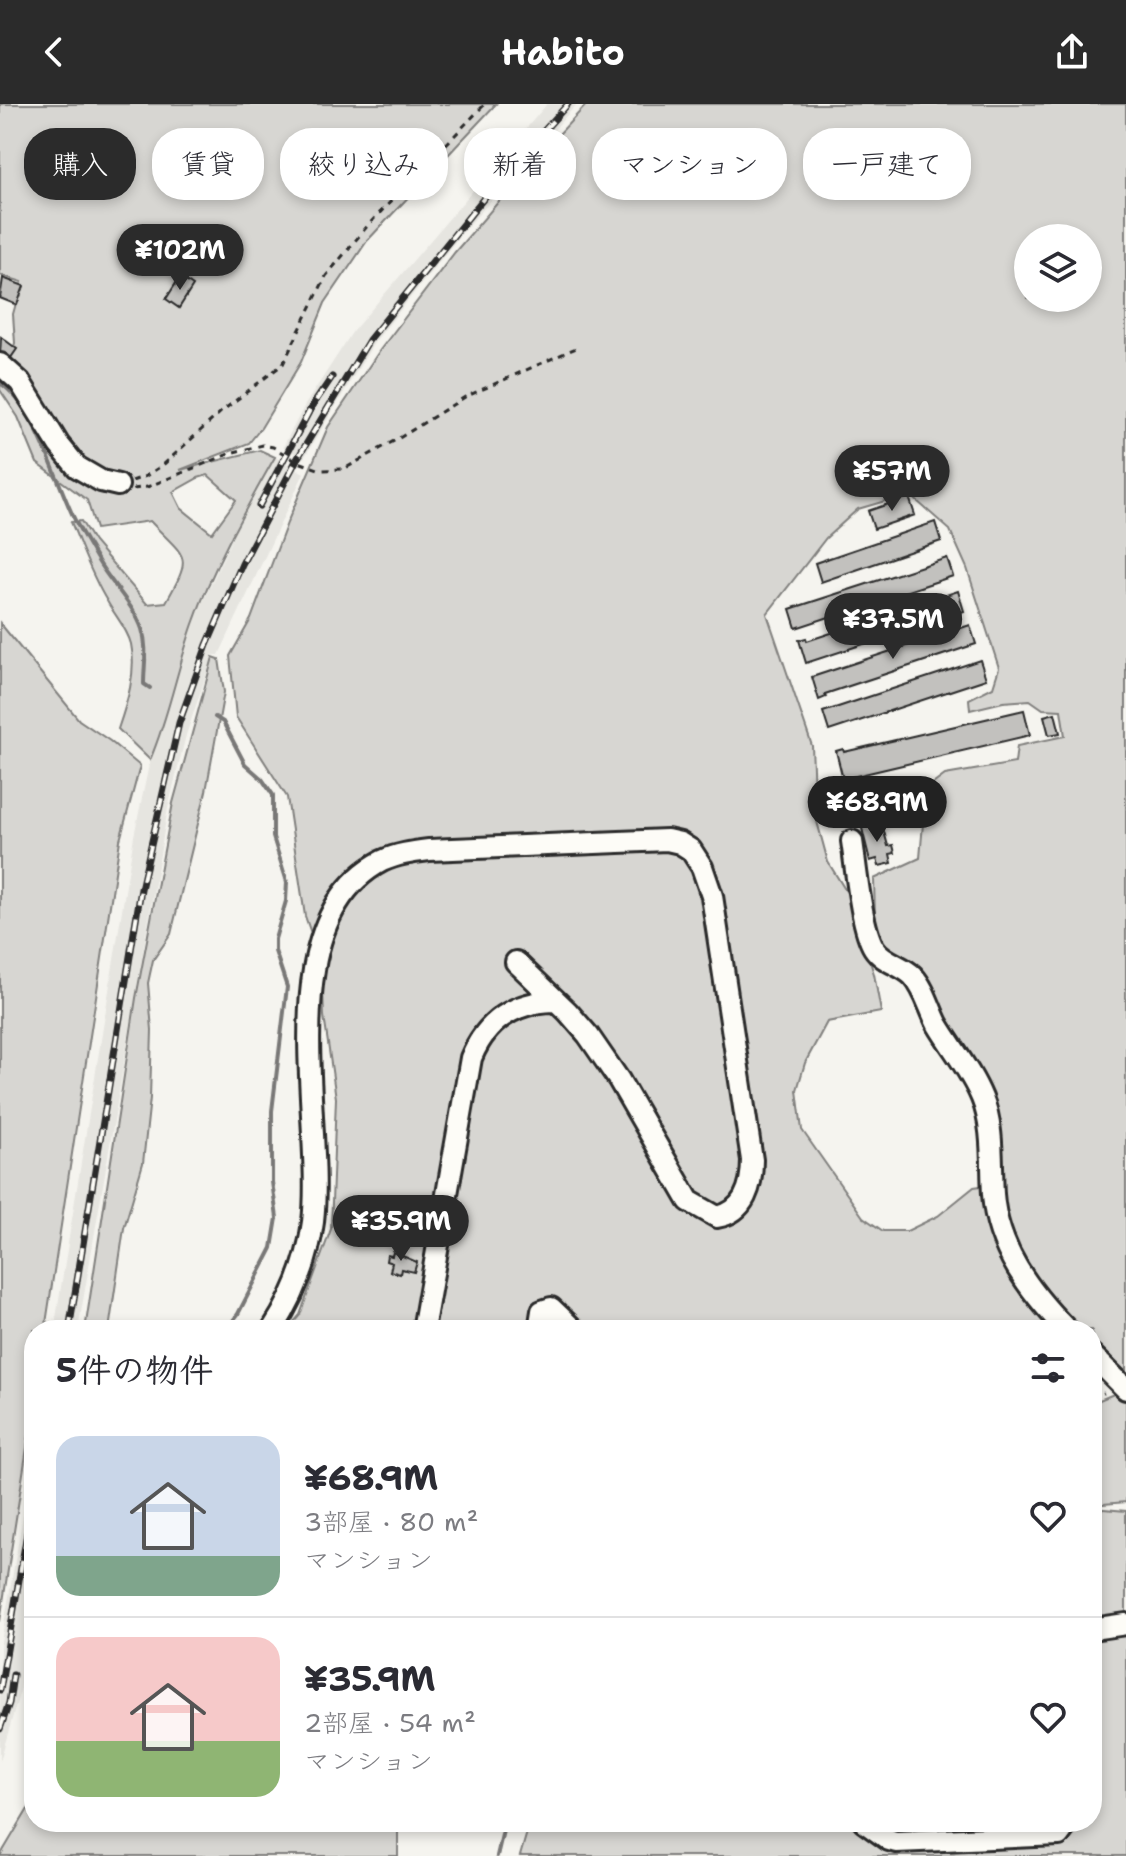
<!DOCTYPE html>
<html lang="ja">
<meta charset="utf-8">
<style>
body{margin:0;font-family:"Shantell Sans","Klee One",sans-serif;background:#f2f2f3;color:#2b2b33;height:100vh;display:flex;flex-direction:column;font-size:30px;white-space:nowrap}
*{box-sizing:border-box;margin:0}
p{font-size:26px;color:#7c7c81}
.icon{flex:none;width:44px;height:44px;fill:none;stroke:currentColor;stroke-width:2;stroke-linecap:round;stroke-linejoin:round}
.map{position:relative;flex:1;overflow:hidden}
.sheet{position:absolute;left:24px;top:1216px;width:1078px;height:512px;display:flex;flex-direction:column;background:#fff;border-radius:32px;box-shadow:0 4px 12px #0003}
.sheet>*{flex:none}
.banner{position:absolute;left:24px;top:24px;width:1078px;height:72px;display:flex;gap:16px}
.controls{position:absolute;left:1014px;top:120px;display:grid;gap:16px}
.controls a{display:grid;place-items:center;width:88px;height:88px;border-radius:50%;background:#fff;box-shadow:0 4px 12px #0003;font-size:40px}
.price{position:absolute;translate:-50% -68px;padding:0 18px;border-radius:28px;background:#2b2b2b;color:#fff;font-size:26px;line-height:52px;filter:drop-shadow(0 2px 4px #0008)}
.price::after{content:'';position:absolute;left:50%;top:48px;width:24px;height:18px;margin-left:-12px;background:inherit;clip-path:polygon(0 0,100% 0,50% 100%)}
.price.current{background:#222;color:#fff}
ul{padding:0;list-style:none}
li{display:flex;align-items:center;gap:24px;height:200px;padding:0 32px}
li+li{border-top:2px solid #e1e1e2}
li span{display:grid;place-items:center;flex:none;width:224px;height:160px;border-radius:24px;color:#555}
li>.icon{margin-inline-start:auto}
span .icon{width:96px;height:96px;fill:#fffc;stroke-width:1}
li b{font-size:34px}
h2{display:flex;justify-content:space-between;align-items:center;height:96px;padding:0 32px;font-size:34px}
.pill{padding:0 28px;border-radius:32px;background:#fff;box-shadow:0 4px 12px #0003;font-size:28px;line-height:72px}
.pill.current{background:#2b2b2b;color:#fff}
header{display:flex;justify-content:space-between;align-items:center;height:104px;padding:0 32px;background:#2b2b2b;color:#fff;font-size:36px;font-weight:700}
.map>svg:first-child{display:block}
</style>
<header><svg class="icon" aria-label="back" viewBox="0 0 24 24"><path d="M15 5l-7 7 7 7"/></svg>Habito<svg class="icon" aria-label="share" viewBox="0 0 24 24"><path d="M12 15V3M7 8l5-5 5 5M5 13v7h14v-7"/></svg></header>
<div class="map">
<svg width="1126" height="1752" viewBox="0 0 1126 1752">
<rect width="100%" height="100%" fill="#f5f4ef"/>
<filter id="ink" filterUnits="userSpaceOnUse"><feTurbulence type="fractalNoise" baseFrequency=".0125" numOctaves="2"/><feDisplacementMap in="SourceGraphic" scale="16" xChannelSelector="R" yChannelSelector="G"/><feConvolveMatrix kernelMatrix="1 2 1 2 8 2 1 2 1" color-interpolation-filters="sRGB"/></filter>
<g filter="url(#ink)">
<path fill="#e6e5e0" d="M547 0H577L462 129 374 239 304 354 283 343 305 301 353 227Z
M275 353 304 369 219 551H213L186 631 168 704 78 1226H54L134 732 150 656 193 519 247 402Z
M34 1348V1476L22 1580 0 1657V1544Z"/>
<path fill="#d7d6d2" stroke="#81807e" stroke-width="2" fill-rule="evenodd" d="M0 0H496L367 137 325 199 301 258 261 324 249 339 180 366 260 346 275 353C245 406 213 462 193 520 177 565 169 612 150 656L118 625C127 599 137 568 131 540 127 524 115 512 107 497 92 473 82 444 71 418L81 417 94 438 147 500 166 498C194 449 186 455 150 417L96 425 87 396 37 359 18 313 0 286V258L9 261 15 239 13 210 22 178 0 171ZM208 371 236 396 212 429 181 404 173 388 198 374Z
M587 0H1126V1279L1115 1262 1092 1240V1226H1079L1045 1191 1015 1147 1001 1110 991 1006 880 838 875 814 874 775 920 754 926 685 945 671 1015 659 1017 642 1065 632 1061 606 1043 605 1030 596 1003 598 970 606 969 595 993 583 999 564 967 464 950 426 909 390 858 405 826 434 767 510 812 642 815 710 828 758 849 792 874 870 881 908 827 918 805 959 797 986 802 1026 863 1113 883 1127H907L938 1112 974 1083 988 1081 992 1117 1063 1226H287L300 1211 331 1125 336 994 324 912 322 861 305 812 287 693 236 613 230 552 251 515 287 419 328 323 380 246 455 148 532 59ZM1028 134H1088V194H1028Z
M0 519 79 616 110 637 140 662 120 736 45 1226H34V1299L0 1517Z
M213 553 219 555 224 588 206 687 171 830 153 856 148 879 152 926 150 994 143 1059 124 1124 109 1226H85L136 894 173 699Z
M1126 1285V1398L1092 1401V1299Z
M1092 1404 1126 1407V1752H520L530 1718H1092Z
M34 1695V1718H398V1752H0Z"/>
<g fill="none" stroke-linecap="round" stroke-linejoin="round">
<path stroke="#797877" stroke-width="4" d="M0 279C35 301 56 377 74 414 81 429 90 443 98 457 110 478 135 503 142 525 148 543 144 561 144 580L150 584
M215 613 223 618 245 660 262 675 273 691V733L287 778 286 797 275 835V847L287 883 272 1007V1078L277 1114 272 1144 238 1210 226 1226
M497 1752 505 1718"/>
</g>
<path fill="#c2c1be" stroke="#2b2b2b" stroke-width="2" d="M180 173 193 182 179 204 166 195Z
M3 174 24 182 17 201 0 194Z
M1 233 17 245 8 258 0 252Z
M909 393 915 411 874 425 868 407Z
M935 418 941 437 821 478 815 459Z
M947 454 953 472 796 524 790 505Z
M958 487 964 507 806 559 799 536 806 534 807 537Z
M970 521 976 540 825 590 826 593 819 596 812 573Z
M980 556 986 575 829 627 823 608Z
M1024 606 1030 631 843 675 836 647 843 645 844 648Z
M1055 609 1060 629 1049 631 1044 612Z
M874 717 876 726 883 724 888 742 893 741 895 749 890 750 892 759 879 762 877 755 870 757 861 720Z
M393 1148 417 1158 414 1168 401 1165 400 1170 390 1167 392 1159 386 1157 387 1151 392 1152Z"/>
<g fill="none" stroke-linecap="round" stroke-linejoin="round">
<g stroke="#2b2b2b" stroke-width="26">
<path id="minor" d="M0 260 20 278 59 341 77 363 101 377 118 381
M852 737C856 763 861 823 874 844 883 858 902 861 913 872 925 885 930 906 938 921 953 946 971 967 982 994 994 1023 991 1059 993 1090 997 1145 1030 1188 1067 1226
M272 1226C293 1194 308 1157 313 1118 325 1015 268 817 382 757 397 750 413 748 429 746L667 736 680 739 691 746 702 763 712 792 752 1056C752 1082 745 1108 717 1113L689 1097 619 976 588 931 568 908 516 858
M423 1226 471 954C486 917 515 898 554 897
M539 1226 542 1207 551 1204 574 1226
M1092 1251 1126 1285
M1092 1525 1126 1520
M864 1718 889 1736 896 1738 1059 1731 1065 1723V1718"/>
</g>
<path stroke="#2b2b2b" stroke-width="3" stroke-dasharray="6 6" stroke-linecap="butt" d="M132 377 146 372 163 361 222 307 283 260 326 172 369 120 485 0
M133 385 147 383 234 348 263 341 273 343 296 357 321 366 344 365 401 333 465 293 576 244
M1092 1294 1104 1289"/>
<use href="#minor" stroke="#fdfcf7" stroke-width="20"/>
<g stroke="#2b2b2b" stroke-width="7">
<path id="rail" d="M259 402 311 304 332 273
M69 1226 141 785 179 619 207 541 242 460 296 357 369 236 488 89 568 0
M0 1586 34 1389
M0 1625 9 1599 13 1571"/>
</g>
<use href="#rail" stroke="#fdfcf7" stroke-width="4" stroke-dasharray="12" stroke-linecap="butt"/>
</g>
</g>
</svg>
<div class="controls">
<a><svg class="icon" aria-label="layers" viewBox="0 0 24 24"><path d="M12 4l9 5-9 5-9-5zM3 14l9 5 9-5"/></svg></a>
</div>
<b class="price" style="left:180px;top:188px">¥102M</b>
<b class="price" style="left:892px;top:409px">¥57M</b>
<b class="price" style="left:893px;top:557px">¥37.5M</b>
<b class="price current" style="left:877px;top:740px">¥68.9M</b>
<b class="price" style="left:401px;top:1159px">¥35.9M</b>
<div class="banner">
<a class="pill current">購入</a>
<a class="pill">賃貸</a>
<a class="pill">絞り込み</a>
<a class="pill">新着</a>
<a class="pill">マンション</a>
<a class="pill">一戸建て</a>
</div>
<section class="sheet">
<h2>5件の物件<svg class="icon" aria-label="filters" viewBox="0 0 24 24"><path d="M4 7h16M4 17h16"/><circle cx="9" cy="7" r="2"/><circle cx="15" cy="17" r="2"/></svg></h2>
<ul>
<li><span style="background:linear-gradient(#c9d6e8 75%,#7fa58c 0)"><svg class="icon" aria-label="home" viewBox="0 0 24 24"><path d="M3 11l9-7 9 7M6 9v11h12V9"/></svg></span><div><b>¥68.9M</b><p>3部屋 · 80 m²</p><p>マンション</p></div><svg class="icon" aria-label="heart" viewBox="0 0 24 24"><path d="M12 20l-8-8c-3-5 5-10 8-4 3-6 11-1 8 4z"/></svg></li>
<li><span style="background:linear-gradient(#f6c9c9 65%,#8fb573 0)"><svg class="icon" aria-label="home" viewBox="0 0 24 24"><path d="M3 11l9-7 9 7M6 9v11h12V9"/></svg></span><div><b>¥35.9M</b><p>2部屋 · 54 m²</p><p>マンション</p></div><svg class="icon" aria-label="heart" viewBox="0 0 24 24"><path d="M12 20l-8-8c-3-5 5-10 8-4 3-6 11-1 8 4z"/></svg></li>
</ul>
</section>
</div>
